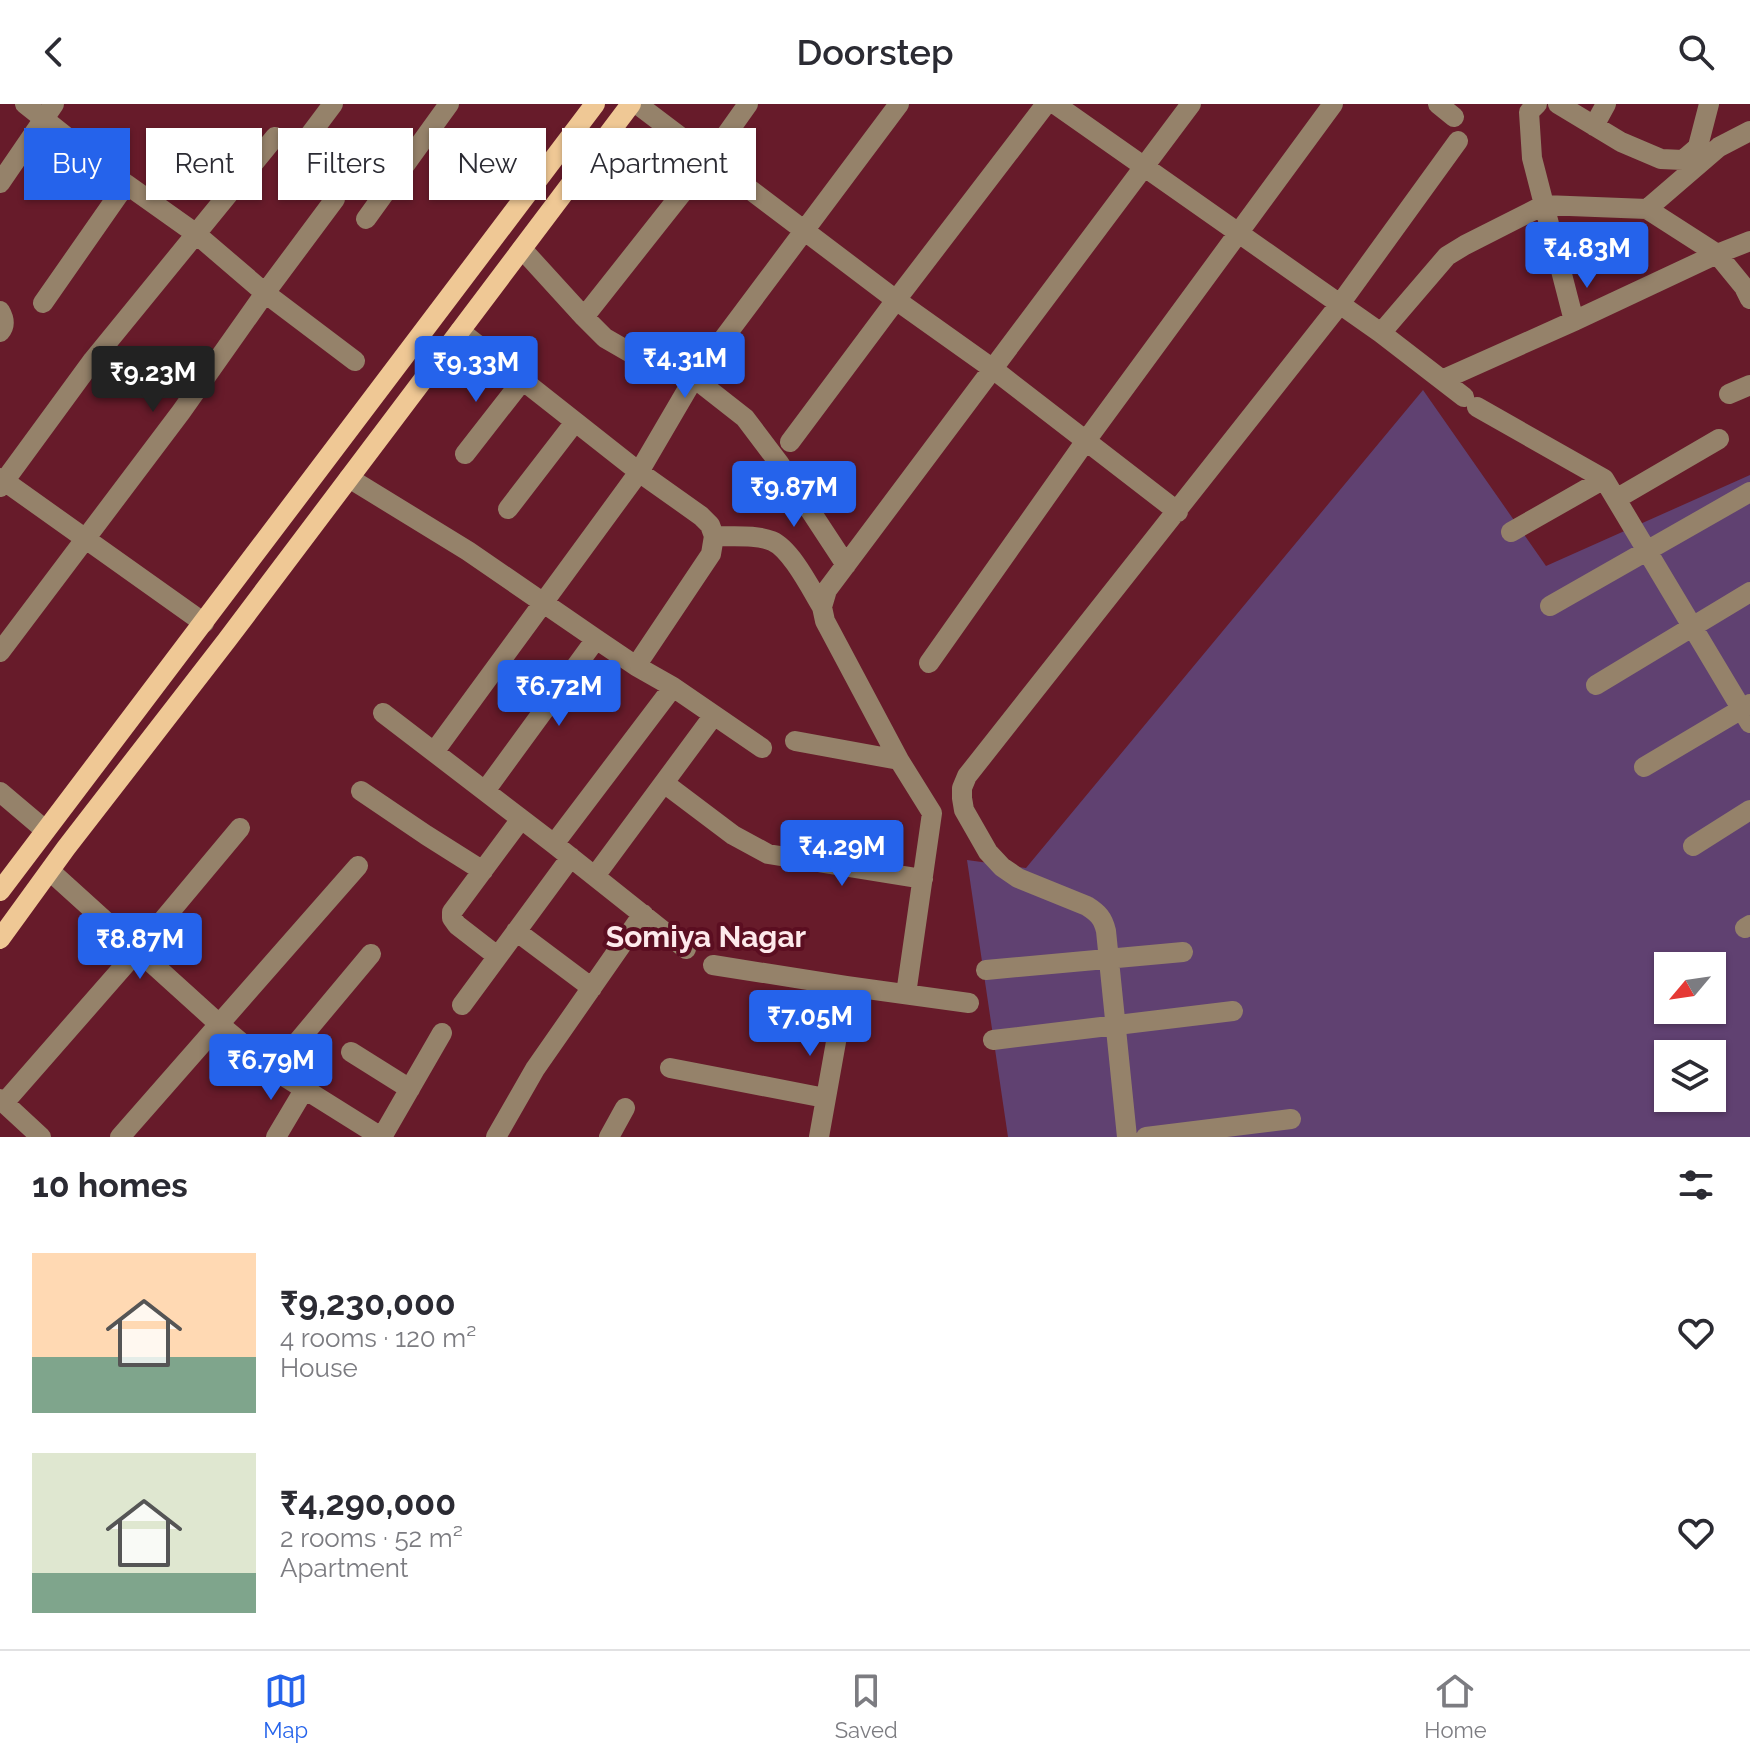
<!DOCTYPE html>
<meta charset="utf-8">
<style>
body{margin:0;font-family:Raleway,sans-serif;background:#f7f7f7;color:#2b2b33;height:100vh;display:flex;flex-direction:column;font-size:30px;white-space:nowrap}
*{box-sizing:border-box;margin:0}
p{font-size:26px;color:#7c7c81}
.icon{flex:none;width:44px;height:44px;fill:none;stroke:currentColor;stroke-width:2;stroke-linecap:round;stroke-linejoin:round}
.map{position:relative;height:1033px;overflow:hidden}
.drawer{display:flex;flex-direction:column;background:#fff;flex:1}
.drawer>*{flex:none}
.top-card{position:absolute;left:24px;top:24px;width:800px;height:72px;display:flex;gap:16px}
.needle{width:52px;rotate:241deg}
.controls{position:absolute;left:1654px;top:848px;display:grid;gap:16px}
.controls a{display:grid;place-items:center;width:72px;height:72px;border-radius:0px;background:#fff;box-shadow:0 2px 6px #0004;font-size:40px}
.price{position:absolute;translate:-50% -68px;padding:0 18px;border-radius:8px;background:#2563eb;color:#fff;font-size:26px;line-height:52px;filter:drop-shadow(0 2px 4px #0008)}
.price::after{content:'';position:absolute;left:50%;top:48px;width:24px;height:18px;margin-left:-12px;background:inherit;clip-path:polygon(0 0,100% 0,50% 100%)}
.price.selected{background:#222;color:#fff}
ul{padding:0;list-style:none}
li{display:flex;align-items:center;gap:24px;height:200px;padding:0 32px}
li span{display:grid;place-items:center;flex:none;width:224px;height:160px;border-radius:0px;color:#555}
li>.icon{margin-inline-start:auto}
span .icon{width:96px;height:96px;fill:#fffc;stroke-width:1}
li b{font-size:34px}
h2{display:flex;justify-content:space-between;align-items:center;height:96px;padding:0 32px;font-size:34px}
.pill{padding:0 28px;border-radius:0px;background:#fff;box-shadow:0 2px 6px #0004;font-size:28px;line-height:72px}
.pill.selected{background:#2563eb;color:#fff}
header{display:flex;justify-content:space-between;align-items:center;height:104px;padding:0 32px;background:#fff;font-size:36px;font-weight:600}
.menu{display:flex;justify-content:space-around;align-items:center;height:112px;border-top:2px solid #e1e1e2;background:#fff;font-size:22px;color:#7c7c81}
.menu a{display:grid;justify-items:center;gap:4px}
.menu .selected{color:#2563eb}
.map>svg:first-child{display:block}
</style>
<header><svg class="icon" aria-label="back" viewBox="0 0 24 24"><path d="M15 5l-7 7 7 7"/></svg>Doorstep<svg class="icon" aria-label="search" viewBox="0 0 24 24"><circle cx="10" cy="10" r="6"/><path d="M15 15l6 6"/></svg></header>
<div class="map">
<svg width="1750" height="1033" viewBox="0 0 1750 1033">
<rect width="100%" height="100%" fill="#671b2a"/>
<path fill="#604171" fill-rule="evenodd" d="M1423 286 1546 462 1750 371V1033H1008L967 756 1026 764ZM1668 862H1712V906H1668ZM1668 950H1712V994H1668Z"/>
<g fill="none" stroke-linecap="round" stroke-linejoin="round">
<path stroke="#95826a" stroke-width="20" d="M25 0 126 80 195 129 265 189 355 257
M637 0 896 196 993 265 1178 408
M1055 0 1381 229 1464 293
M1438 0 1454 13
M1537 0 1529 8 1532 54 1574 217
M1558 0 1621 38 1661 55 1683 56 1698 43
M1594 22 1606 0
M303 40 333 0
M1695 54 1709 0
M0 79 54 0
M1647 105 1719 43 1750 27
M366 115 449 0
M522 145 584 213 605 234 631 249 694 274 745 314 779 359 846 461
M43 199 126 80
M0 207C4 214 6 221 0 228
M584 213 709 55 748 0
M460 227 639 368 701 412 710 421 714 432 711 450 636 562
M1381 229 1447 152 1465 141 1544 101 1647 105 1717 150 1744 183 1750 195
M1442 276 1574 217 1717 150 1750 137
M1729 290 1750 281
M1477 303 1604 375 1750 619
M790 338 896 196 1046 0
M465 350 522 277
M0 374 204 519
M349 374 468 447 596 535 636 562 673 583 762 644
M0 383 93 256 275 33
M1616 395 1719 335
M508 405 575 318
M1511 428 1604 375
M714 432C732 433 755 430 772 437 791 445 811 485 822 503
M1550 502 1750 388
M0 548 181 308 265 189 335 95
M929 559 1085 338 1333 0
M1596 581 1750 488
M383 609 554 740 686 845
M795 637 899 656 932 709 906 890
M434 648 639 368 694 274 899 0
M899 656 825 517 822 503 827 486 1191 0
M1644 663 1750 600
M664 679 733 731 768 750 923 775
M361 687 426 731 483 767
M485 687 596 535
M0 688 45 726
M554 740 673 583
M1693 742 1750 706
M50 767 219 920 274 966 381 1033
M595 772 714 611
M1745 824 1750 821
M516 827 592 884
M497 852 457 821 452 814V808L521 715
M713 861 846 882 969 899
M986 866 1183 848
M462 901 571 753
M993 936 1233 907
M351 948 410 985
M670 964 825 994
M274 966 371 850
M0 995 41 1033
M4 999 138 846 240 724
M120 1033 358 762
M276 1033 304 986
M382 1033 442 929
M496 1033 535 965 643 810
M609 1033 625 1004
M819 1033 846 882
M1127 1033 1106 827C1103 814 1098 809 1087 802L1018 774 1002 763 988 748 964 706 962 694V684L967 672 1340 200 1458 37
M1146 1033 1291 1015"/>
<path stroke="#efc895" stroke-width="20" d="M0 787 595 0
M0 835 66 744 227 536 631 0"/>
</g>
<g text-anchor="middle" stroke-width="8" stroke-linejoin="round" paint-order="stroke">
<g font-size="30" font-weight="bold" fill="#fde9eb" stroke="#5b0e21">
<text x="706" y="843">Somiya Nagar</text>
</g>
</g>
</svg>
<div class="controls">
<a><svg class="needle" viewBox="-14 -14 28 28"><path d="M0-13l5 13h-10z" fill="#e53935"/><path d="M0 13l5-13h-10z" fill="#7c7c81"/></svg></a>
<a><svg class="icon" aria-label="layers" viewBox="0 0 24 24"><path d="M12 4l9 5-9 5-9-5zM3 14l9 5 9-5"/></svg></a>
</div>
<b class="price" style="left:1587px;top:186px">₹4.83M</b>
<b class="price" style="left:685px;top:296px">₹4.31M</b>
<b class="price" style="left:476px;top:300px">₹9.33M</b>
<b class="price selected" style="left:153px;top:310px">₹9.23M</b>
<b class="price" style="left:794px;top:425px">₹9.87M</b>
<b class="price" style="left:559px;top:624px">₹6.72M</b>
<b class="price" style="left:842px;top:784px">₹4.29M</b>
<b class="price" style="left:140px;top:877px">₹8.87M</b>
<b class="price" style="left:810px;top:954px">₹7.05M</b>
<b class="price" style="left:271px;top:998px">₹6.79M</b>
<div class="top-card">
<a class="pill selected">Buy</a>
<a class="pill">Rent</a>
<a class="pill">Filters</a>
<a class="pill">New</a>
<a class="pill">Apartment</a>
</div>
</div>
<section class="drawer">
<h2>10 homes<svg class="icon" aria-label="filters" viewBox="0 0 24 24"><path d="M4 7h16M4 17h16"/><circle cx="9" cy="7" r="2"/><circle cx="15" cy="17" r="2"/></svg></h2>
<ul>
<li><span style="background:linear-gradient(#ffd9b3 65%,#7fa58c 0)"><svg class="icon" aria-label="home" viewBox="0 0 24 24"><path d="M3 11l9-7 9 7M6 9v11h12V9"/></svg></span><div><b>₹9,230,000</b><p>4 rooms · 120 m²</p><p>House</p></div><svg class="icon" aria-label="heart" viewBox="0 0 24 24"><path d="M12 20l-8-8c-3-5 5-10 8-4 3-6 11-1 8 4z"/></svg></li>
<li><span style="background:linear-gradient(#dfe7d0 75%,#7fa58c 0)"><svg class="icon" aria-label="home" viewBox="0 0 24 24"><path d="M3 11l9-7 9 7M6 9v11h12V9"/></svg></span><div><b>₹4,290,000</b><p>2 rooms · 52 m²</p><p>Apartment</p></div><svg class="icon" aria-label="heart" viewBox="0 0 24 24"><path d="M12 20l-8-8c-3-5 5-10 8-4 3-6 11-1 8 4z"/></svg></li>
</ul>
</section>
<nav class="menu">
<a class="selected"><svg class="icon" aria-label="map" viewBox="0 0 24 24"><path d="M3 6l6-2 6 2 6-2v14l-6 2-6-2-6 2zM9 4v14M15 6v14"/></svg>Map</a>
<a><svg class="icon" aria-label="saved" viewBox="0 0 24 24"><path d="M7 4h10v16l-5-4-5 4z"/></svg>Saved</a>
<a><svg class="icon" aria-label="home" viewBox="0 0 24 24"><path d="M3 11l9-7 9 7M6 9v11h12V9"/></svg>Home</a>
</nav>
